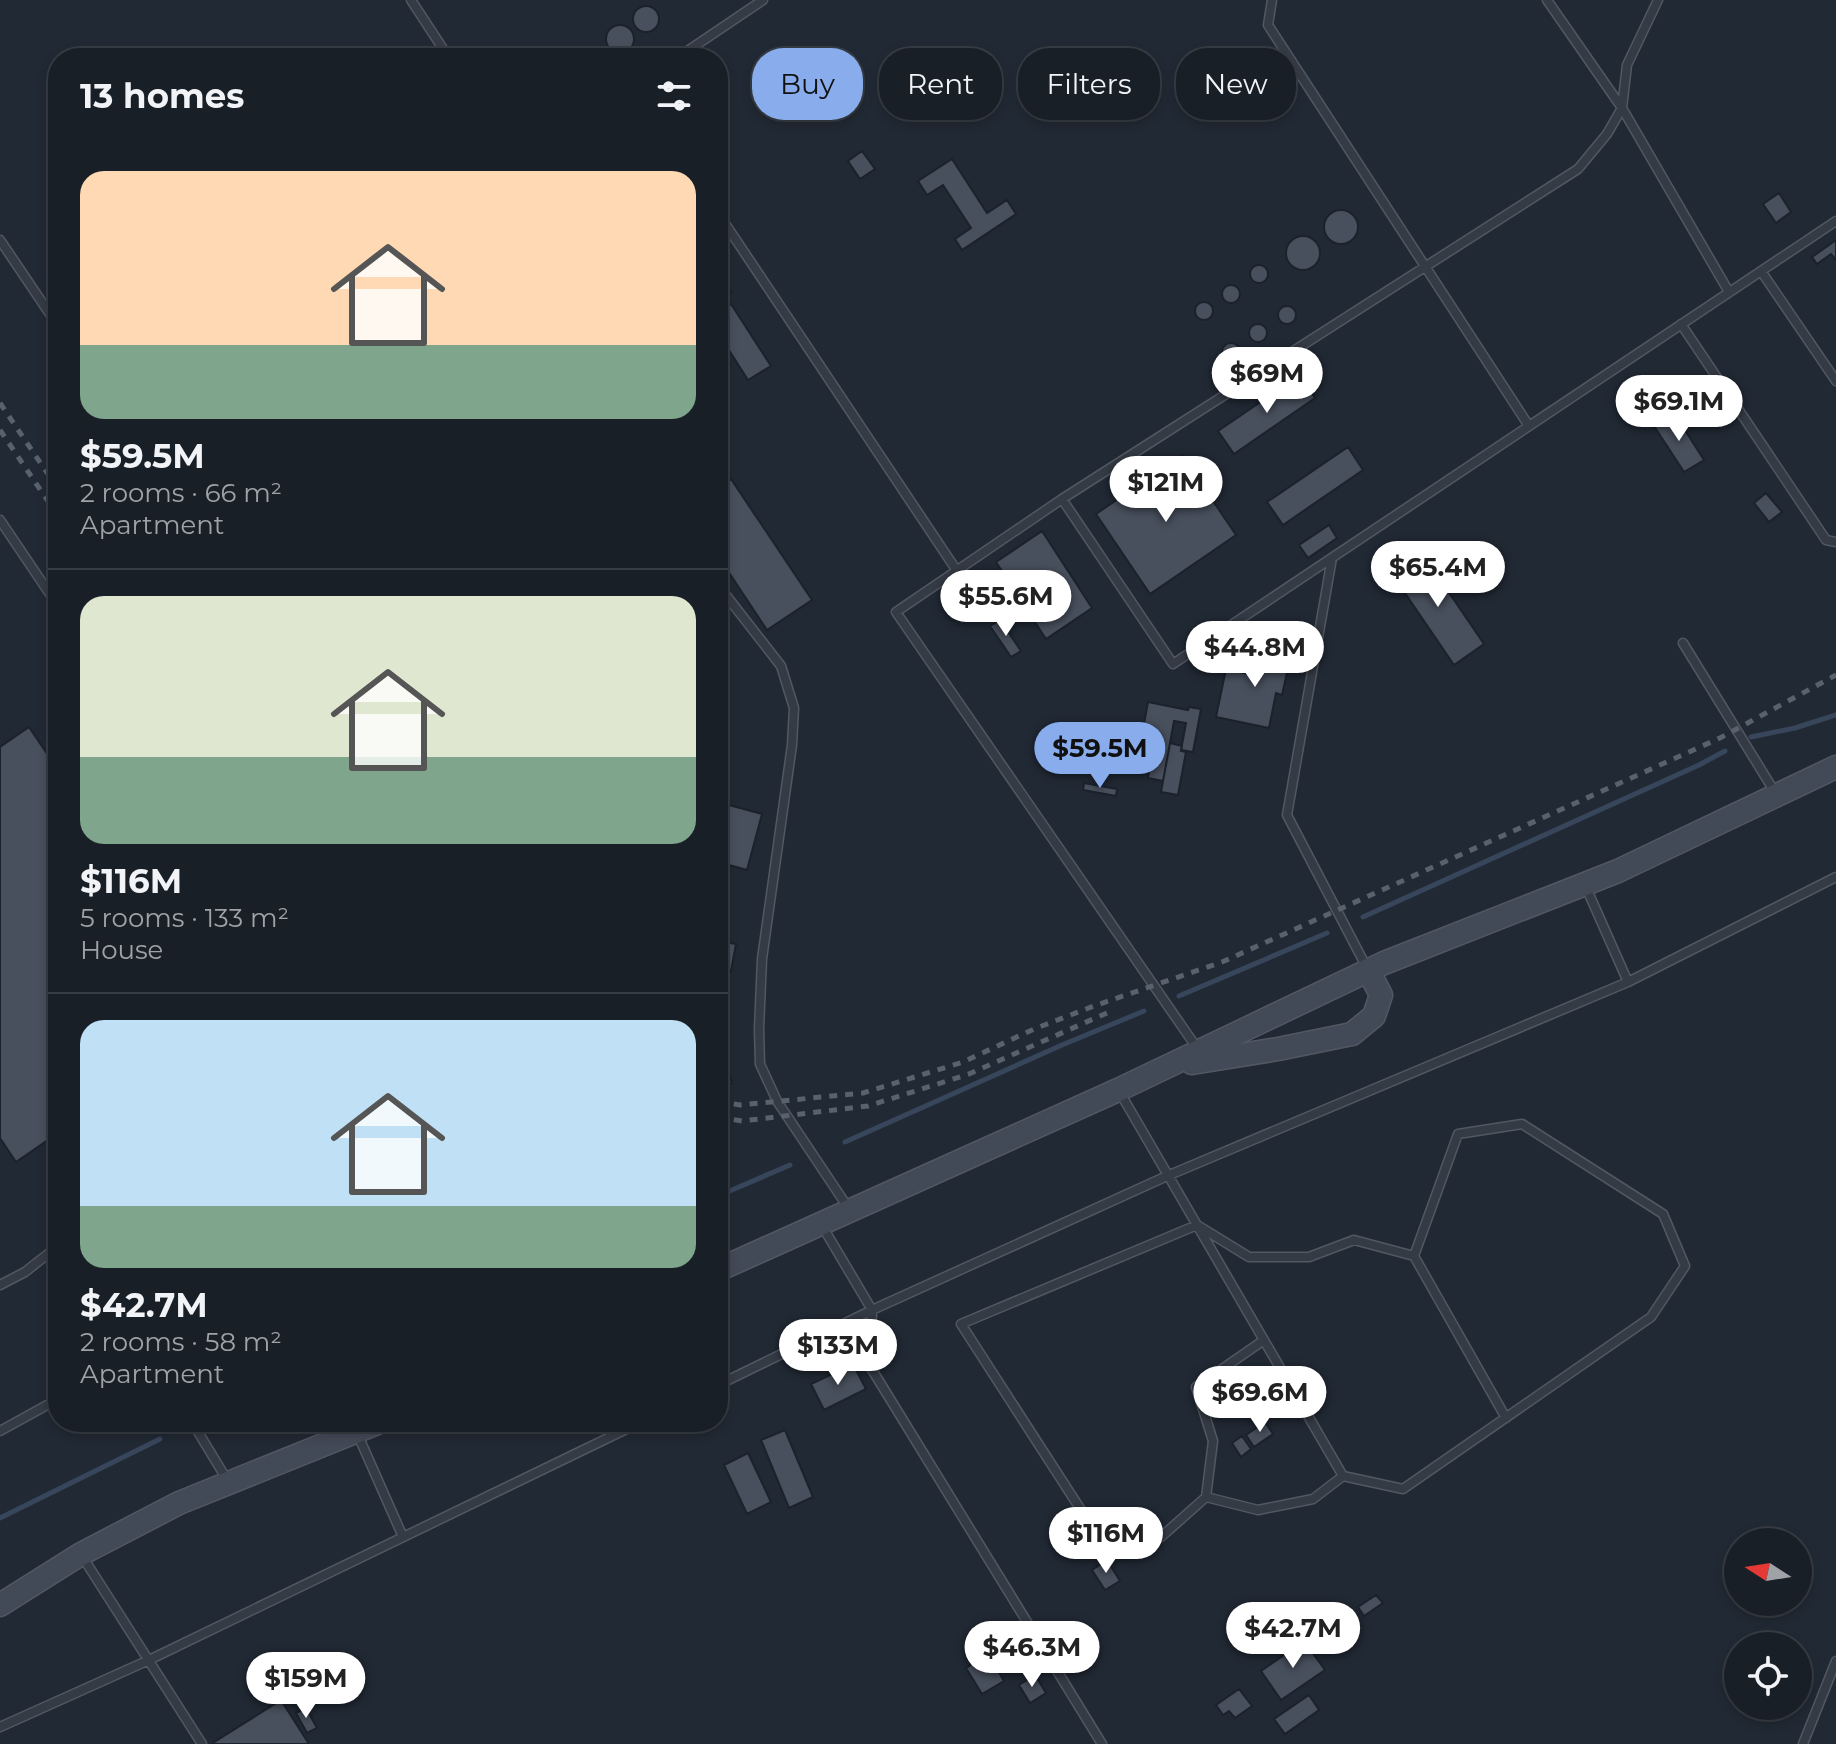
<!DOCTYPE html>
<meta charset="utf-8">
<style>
body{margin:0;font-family:Montserrat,sans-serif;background:#262c33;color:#f1f3f6;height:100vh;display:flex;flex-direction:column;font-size:30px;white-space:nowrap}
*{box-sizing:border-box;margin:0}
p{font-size:26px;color:#9fa2a7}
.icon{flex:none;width:44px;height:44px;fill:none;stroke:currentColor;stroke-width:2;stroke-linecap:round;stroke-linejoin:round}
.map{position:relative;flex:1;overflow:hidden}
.side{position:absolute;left:48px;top:48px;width:680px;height:1384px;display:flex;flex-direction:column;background:#191f27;border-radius:32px;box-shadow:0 4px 12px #0003,0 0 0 2px #373d44}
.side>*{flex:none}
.hud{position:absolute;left:752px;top:48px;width:760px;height:72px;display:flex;gap:16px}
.needle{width:52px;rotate:282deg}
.tools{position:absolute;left:1724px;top:1528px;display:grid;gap:16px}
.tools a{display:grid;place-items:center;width:88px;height:88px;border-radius:50%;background:#191f27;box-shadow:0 4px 12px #0003,0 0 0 2px #373d44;font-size:40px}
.price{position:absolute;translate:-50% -68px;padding:0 18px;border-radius:28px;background:#fff;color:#222;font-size:26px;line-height:52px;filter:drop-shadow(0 2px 4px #0008)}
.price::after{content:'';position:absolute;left:50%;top:48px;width:24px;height:18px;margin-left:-12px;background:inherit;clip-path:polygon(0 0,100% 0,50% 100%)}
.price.selected{background:#89adec;color:#111}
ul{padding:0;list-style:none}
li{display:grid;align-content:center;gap:16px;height:424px;padding:0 32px}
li+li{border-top:2px solid #373d44}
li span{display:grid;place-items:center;height:248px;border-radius:24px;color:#555}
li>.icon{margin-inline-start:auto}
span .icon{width:144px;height:144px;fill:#fffc;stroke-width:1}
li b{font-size:34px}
h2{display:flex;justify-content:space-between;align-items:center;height:96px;padding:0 32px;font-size:34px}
.pill{padding:0 28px;border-radius:32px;background:#191f27;box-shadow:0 4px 12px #0003,0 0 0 2px #373d44;font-size:28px;line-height:72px}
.pill.selected{background:#89adec;color:#111}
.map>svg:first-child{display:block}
</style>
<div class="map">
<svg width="1836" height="1744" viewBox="0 0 1836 1744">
<rect width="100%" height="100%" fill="#212934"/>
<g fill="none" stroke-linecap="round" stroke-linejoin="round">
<path stroke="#38465c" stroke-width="5" d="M1751 737 1795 728 1836 715
M1363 917 1699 765 1725 751
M1179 996 1327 933
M845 1142 1062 1045 1144 1011
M718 1196 790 1165
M0 1518 160 1439"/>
</g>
<path fill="#48505d" stroke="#1c222b" stroke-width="2" d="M633 19a13 13 0 1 1 26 0a13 13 0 1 1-26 0Z
M606 39a14 14 0 1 1 28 0a14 14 0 1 1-28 0Z
M862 151 875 169 860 179 848 161Z
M952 159 987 213 1007 200 1016 214 962 250 955 239 971 228 943 185 927 195 918 181Z
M1779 193 1791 212 1776 223 1763 204Z
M1324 227a17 17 0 1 1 34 0a17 17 0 1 1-34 0Z
M1286 253a17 17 0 1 1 34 0a17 17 0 1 1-34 0Z
M1836 240V260L1831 254 1817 264 1812 257Z
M1250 274a9 9 0 1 1 18 0a9 9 0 1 1-18 0Z
M718 273 731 292 718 301Z
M1222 294a9 9 0 1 1 18 0a9 9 0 1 1-18 0Z
M1195 311a9 9 0 1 1 18 0a9 9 0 1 1-18 0Z
M731 304 771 366 748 380 718 333V313Z
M1278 315a9 9 0 1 1 18 0a9 9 0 1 1-18 0Z
M1249 333a9 9 0 1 1 18 0a9 9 0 1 1-18 0Z
M1222 352a9 9 0 1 1 18 0a9 9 0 1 1-18 0Z
M1300 375 1315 398 1234 454 1218 431Z
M1674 413 1704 460 1684 472 1654 426Z
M1348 447 1363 470 1283 525 1267 502Z
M1182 455 1236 535 1150 594 1096 514Z
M731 479 812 600 767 630 718 556V487Z
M1766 493 1782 512 1769 522 1754 503Z
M1329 525 1337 538 1308 558 1299 545Z
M1042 531 1092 608 1046 639 996 562Z
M1422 553 1484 644 1454 665 1392 574Z
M1000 620 1021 651 1011 657 990 626Z
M1273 642 1293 646 1282 695 1276 693 1269 728 1216 717 1226 669 1249 674 1251 663 1268 666Z
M1148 702 1188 710 1189 707 1201 709 1193 752 1181 750 1186 723 1174 721 1163 781 1148 778 1151 758 1129 753 1133 732 1142 734Z
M29 727 58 770V1133L16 1162 0 1138V747Z
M1170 743 1182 746 1181 751 1186 752 1178 795 1161 792Z
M1132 757 1142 759 1139 774 1129 772Z
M1084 783 1117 789 1116 796 1083 790Z
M718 802 762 814 747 870 718 862Z
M718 941 736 944 731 971 718 969Z
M718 1045 732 1083 718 1088Z
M853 1364 866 1389 824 1410 811 1384Z
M1265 1422 1273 1434 1254 1447 1246 1435Z
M785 1430 813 1497 789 1508 761 1440Z
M1242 1436 1251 1449 1241 1457 1232 1443Z
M748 1453 771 1502 747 1514 724 1465Z
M1107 1560 1120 1581 1105 1590 1092 1570Z
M1376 1595 1383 1603 1364 1616 1358 1607Z
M1304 1641 1325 1670 1281 1700 1261 1671Z
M988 1654 1004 1681 982 1694 966 1668Z
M1035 1675 1046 1693 1030 1703 1019 1685Z
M1239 1689 1252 1706 1235 1718 1229 1711 1223 1715 1216 1705Z
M1309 1695 1319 1710 1285 1734 1274 1719Z
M281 1700 309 1744H211Z
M306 1708 317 1728 307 1733 296 1713Z"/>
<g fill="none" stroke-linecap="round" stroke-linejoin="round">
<g stroke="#525862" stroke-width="11">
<path id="lane" d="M411 0 449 58
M1272 0 1268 25 1529 426
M1547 0 1622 108 1729 292
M677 58 763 0
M718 213 957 571
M0 240 58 326
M1761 271 1836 381
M1681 324 1826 540 1836 542
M1062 499 1173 664 1836 221
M0 520 58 606
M1332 558 1287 815 1368 970
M718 585 781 666 794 708 792 745 762 959 759 1029 760 1064 777 1101 849 1209
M1683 643 1776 794
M1585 885 1628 982
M1199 1051 896 612 1062 499 1578 169 1607 134 1622 108 1627 65 1658 0
M1119 1091 1343 1476 1403 1489 1651 1317 1685 1266 1663 1214 1522 1124 1458 1134 1414 1256
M821 1224 872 1310 871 1368 1102 1744
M0 1285 25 1272 58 1246
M1264 1340 1196 1387 1213 1441 1206 1497 1161 1537 1125 1547 1090 1524 961 1324 1197 1225 1249 1257H1309L1354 1240 1414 1256 1506 1418
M718 1385 872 1310 1167 1176 1628 982 1836 877
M192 1422 229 1483
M0 1431 58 1399
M357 1433 403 1537
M1206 1497 1258 1510 1313 1499 1343 1476
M82 1556 202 1744
M0 1727 149 1660 641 1422
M1803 1744 1836 1661"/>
</g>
<g stroke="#525862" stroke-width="25">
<path id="secondary" d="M1192 1063 1278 1049 1352 1034 1374 1016 1381 995 1368 970
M718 1270 1118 1090 1384 963 1618 871 1836 767
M0 1605 81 1554 179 1503 380 1422"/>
</g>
<use href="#lane" stroke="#353b45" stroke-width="8"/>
<use href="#secondary" stroke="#434a57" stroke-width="22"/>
<path stroke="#59616d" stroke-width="5" stroke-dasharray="8 8" stroke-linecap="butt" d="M0 403 58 489
M0 430 58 516
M718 1101 740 1105 863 1093 963 1062 1034 1029 1094 1006 1222 962 1720 738 1836 675
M718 1117 742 1121 868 1106 969 1074 1109 1012"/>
</g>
</svg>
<div class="tools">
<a><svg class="needle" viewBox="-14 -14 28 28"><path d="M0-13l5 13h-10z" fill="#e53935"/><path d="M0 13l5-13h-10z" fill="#9fa2a7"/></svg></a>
<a><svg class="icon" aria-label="locate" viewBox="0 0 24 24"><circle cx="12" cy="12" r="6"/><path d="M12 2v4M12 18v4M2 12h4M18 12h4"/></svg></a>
</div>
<b class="price" style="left:1267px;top:415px">$69M</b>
<b class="price" style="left:1679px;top:443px">$69.1M</b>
<b class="price" style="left:1166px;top:524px">$121M</b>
<b class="price" style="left:1438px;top:609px">$65.4M</b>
<b class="price" style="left:1006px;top:638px">$55.6M</b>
<b class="price" style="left:1255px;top:689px">$44.8M</b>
<b class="price selected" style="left:1100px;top:790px">$59.5M</b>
<b class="price" style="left:838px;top:1387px">$133M</b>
<b class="price" style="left:1260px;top:1434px">$69.6M</b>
<b class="price" style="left:1106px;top:1575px">$116M</b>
<b class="price" style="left:1293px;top:1670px">$42.7M</b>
<b class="price" style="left:1032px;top:1689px">$46.3M</b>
<b class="price" style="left:306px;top:1720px">$159M</b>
<div class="hud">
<a class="pill selected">Buy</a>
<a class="pill">Rent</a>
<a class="pill">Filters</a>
<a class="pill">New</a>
</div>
<section class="side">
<h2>13 homes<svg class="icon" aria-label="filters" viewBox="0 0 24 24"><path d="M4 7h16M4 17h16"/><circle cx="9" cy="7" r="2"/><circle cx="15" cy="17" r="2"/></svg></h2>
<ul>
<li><span style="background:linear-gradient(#ffd9b3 70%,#7fa58c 0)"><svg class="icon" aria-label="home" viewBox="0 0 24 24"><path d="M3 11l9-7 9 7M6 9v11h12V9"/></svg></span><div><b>$59.5M</b><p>2 rooms · 66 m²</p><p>Apartment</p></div></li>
<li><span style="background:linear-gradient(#dfe7d0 65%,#7fa58c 0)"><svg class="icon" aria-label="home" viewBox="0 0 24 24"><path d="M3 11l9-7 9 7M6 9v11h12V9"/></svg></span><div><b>$116M</b><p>5 rooms · 133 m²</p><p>House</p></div></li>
<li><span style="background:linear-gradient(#bfe0f5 75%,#7fa58c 0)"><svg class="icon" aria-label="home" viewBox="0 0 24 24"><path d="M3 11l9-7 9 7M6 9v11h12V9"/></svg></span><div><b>$42.7M</b><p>2 rooms · 58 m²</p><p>Apartment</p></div></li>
</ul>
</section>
</div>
